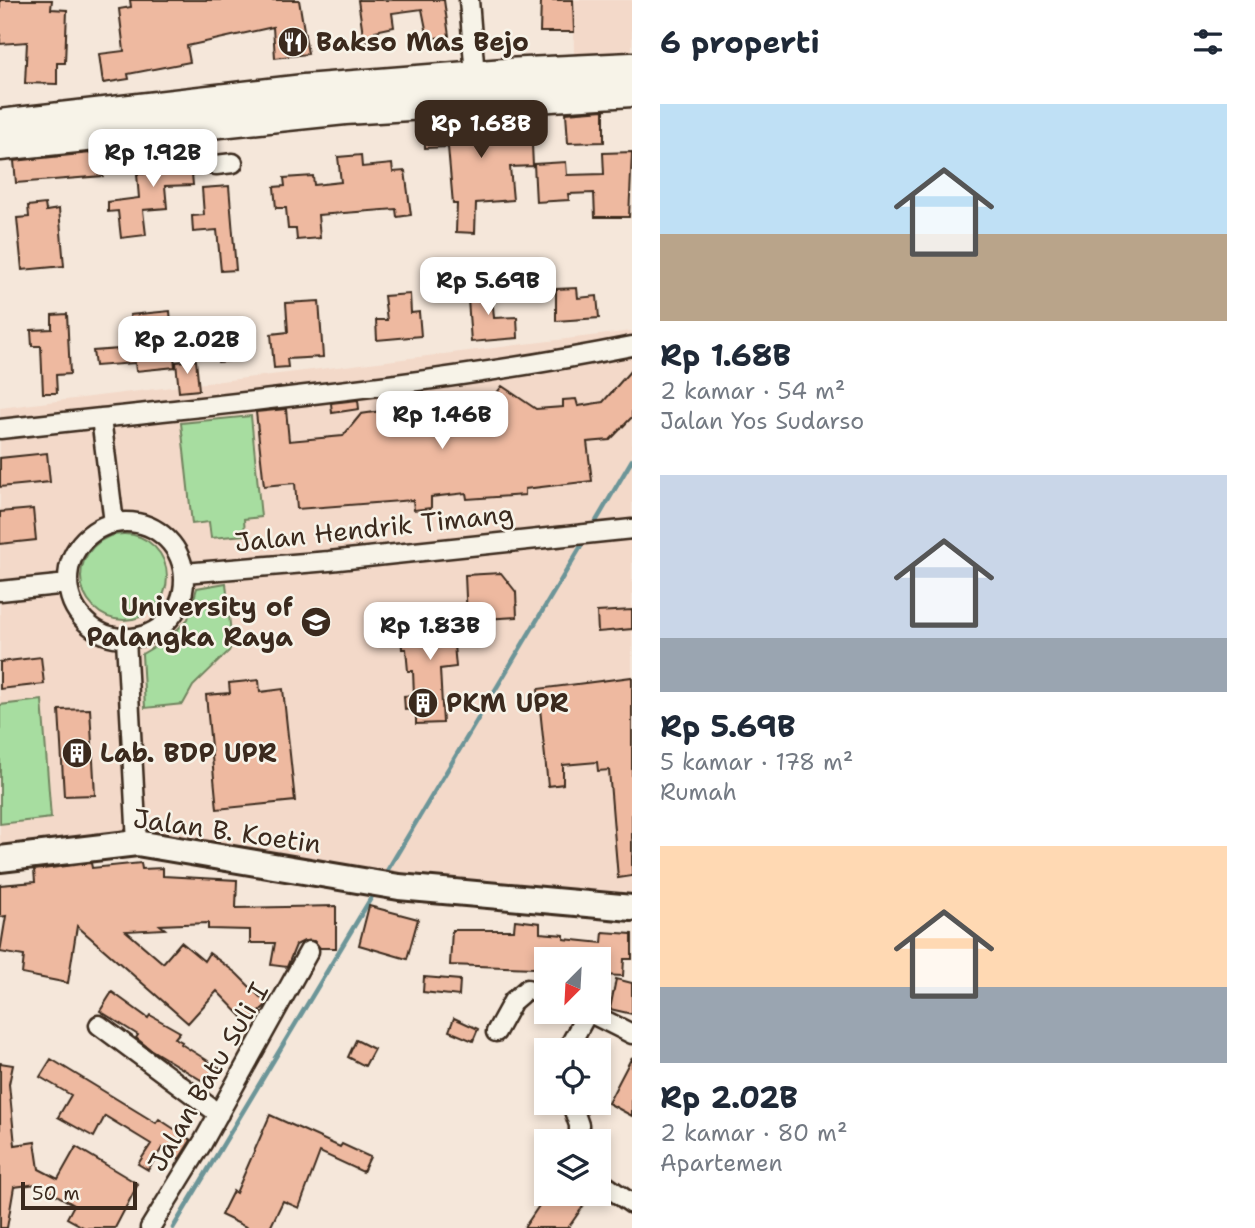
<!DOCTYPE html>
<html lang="id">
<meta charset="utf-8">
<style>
body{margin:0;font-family:"Shantell Sans",sans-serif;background:#f6f6f7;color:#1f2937;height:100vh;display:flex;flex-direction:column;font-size:26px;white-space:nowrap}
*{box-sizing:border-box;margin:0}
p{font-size:23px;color:#747a83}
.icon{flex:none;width:38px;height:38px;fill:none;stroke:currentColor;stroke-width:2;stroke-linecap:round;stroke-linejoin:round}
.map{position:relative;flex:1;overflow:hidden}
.details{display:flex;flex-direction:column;background:#fff;width:623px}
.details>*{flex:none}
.needle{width:46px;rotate:204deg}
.controls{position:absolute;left:534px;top:947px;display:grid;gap:14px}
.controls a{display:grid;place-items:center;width:77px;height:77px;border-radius:0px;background:#fff;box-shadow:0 4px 10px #0003;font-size:35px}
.scale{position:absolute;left:21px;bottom:18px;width:116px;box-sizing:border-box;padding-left:7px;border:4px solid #3b2a1e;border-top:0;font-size:19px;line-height:24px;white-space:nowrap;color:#3b2a1e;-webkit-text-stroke:5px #f7f3e8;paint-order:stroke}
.price{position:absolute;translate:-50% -60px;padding:0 16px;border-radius:14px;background:#fff;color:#222;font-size:23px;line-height:46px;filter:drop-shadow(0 2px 4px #0008)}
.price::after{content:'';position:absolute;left:50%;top:42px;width:21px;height:16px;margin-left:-10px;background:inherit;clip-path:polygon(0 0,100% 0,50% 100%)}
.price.on{background:#3b2a1e;color:#fff}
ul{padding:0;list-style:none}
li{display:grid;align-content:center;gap:14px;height:371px;padding:0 28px}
li span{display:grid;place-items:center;height:217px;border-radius:0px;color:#555}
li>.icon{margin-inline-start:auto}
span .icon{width:126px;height:126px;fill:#fffc;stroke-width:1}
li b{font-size:30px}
h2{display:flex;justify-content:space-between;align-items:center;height:84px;padding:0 28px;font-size:30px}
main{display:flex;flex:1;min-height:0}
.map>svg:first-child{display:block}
</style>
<main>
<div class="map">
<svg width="632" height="1228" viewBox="0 0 632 1228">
<rect width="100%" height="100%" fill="#f5e7da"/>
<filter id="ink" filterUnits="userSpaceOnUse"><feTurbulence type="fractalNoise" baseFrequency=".0143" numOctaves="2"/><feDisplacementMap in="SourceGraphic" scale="14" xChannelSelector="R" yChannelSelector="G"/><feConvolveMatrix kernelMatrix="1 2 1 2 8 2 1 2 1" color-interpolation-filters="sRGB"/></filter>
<g filter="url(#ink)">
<path fill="#f3d9c9" d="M573 0H632V51L574 54Z
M632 331V896L348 870 164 836 0 851V408Z"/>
<path fill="#a7dda0" stroke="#71845f" stroke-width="2" d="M251 416 261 517 244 519 245 535 211 538 209 522 192 524 181 423Z
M81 577a43 43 0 1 1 86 0a43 43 0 1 1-86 0Z
M226 583 232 645 229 651 193 686 183 704 145 708 142 654 169 638 188 619 197 588Z
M42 700 51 818 0 824V705Z"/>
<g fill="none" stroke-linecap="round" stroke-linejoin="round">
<path stroke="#6c9598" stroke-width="4.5" d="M592 528 632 460
M384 876 586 538
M173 1228 374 893"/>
</g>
<path fill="#eeb9a0" stroke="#3b2a1e" stroke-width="2" d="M0 0H52L51 9 67 10 65 63H57V84L25 83 27 42 0 44Z
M130 0H299L308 54 275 58 273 27 187 46 190 62 128 74 129 79 103 83 99 54 124 51 119 9 131 7Z
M358 0H444L449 36 428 39 422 9 392 13 394 27 375 31 376 39 364 41Z
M541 0H573L574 32H540Z
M604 110V142L568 143 566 113Z
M508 116 509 124 531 123 533 166 510 167 513 200 476 203 475 233 456 232 457 204H453L448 147 425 148 424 122Z
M162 149 163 153 190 151 193 185 165 186 167 208 143 210 146 235 121 238 118 211 108 212V202L139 198 137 174H144L143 150Z
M100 152 103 176 16 183 14 161Z
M632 152 629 217H595L594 193 568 194 569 200 536 202 534 164 566 162 567 175 604 174 603 153Z
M361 155 362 167 392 164 393 172 405 171 411 215 397 217 396 209 318 215 320 238 297 240 296 229H288L286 208H276L274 187 285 186 284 178 313 176 314 185 341 182 338 157Z
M229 186 236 270 221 271 217 230 193 232 192 216 204 215 202 188Z
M45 204 46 211 59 209 64 266 22 270 17 218 29 217 28 206Z
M491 283 494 318 517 317 518 338 471 342 467 285Z
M577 288 578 298 597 296 599 318 556 321V289Z
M410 294 411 313 419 312 421 336 377 340 376 320H387L384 296Z
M319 301 323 357 287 359 288 367 274 368 271 334 288 332 286 303Z
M170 311 175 367 136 371 135 363 95 366 93 351 133 348 130 315Z
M67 314 70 374 56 375 57 393H43L41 346H32L31 330 52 329V315Z
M239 326 243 360 218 362 214 328Z
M196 360 199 390 179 392 176 362Z
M632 369V417L610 440 587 442 592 481 525 489V495L467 499 466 493 431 497V508L414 510 413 500 297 509 295 483 264 486 256 412 286 409 289 441 343 436 361 414 395 409V405L412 395 430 406 460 404 478 418 502 386 536 409 563 407V400L576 399 578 406 603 402Z
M358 400 359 409 332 413 331 403Z
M47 453 50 482 0 487V458Z
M33 509 36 540 0 544V512Z
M501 573 516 592 517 617 467 620 465 575Z
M632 610V629L598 632 597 612Z
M461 615 463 645H454L456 667 440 669 443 723 416 724V709L405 710 404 696 414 695 413 671H408L406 649H402L400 620Z
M41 657 44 684 0 689V662Z
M632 677V876L618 878 609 770 598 771 597 762 563 765V784L548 786 538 689Z
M259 680 260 692 283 689 295 801 217 809 206 695 230 693 229 683Z
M90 709 95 795 64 796 59 710Z
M91 863 92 868 141 863 142 869 163 868V876L237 880 236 908 336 906V948H320L314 941H304L296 945 287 967 271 965 275 943H250V930L208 929V923L160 925 165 929 126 931 163 963 181 942 204 961 209 953 236 973 267 1004 248 1023 217 991 188 1023 77 926 68 983 22 974 24 956 0 952 6 916 0 917V885L35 882 34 870Z
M369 906 418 919 407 959 359 945Z
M515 920 540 923V933L564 935V939L602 943 603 932 632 934V959H624L623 976 601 975 602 959H546V966L534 968 450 965 452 930H514Z
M424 977 460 980 459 996 423 992Z
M616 979 632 983V1014L610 1009Z
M112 992 148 1018 150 1015 180 1032 175 1038 182 1042 181 1044 221 1069 211 1086 150 1049 136 1038 138 1035 100 1011Z
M454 1018 478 1029 473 1041 449 1031Z
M356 1040 374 1049 365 1066 348 1057Z
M632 1057V1116L608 1103Z
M51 1059 156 1123 159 1119 191 1140 179 1159 162 1148 148 1170 138 1164 151 1144 105 1116 94 1137 58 1117 71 1095 40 1077Z
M0 1063 13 1065 9 1084 15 1145 35 1142 39 1169 58 1179 76 1147 138 1184 115 1228H85L67 1218 74 1205 37 1184 14 1187 7 1228H0Z
M270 1115 340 1147 342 1144 370 1157 363 1172 320 1152 299 1208 283 1201 270 1228H248L221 1215 233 1191 236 1193Z
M547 1194H567L584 1205 568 1228H524Z"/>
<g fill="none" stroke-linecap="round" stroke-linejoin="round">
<g stroke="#3b2a1e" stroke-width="23">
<path id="street" d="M469 0 475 76
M200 124 208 162 216 165 233 163
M101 418C279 398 456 381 632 346
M0 429 101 418 114 523
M68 580a58 58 0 1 1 116 0a58 58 0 1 1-116 0Z
M184 573 329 561 632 529
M0 591 68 584
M126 639 137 843
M588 1012 632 1034
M99 1025 219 1114
M496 1032 513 1001 527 989 546 994
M567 1050 588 1012
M571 1102 579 1125V1141
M598 1180 632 1204
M150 1228 203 1142 309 951"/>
</g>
<g stroke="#3b2a1e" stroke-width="30">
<path id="secondary" d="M0 859 137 843 399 887 632 908"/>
</g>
<g stroke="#3b2a1e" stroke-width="33">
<path id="primary" d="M0 124 304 89 505 73 632 67
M0 146 345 110 632 92"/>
</g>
<use href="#street" stroke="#f7f3e8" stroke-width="18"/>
<use href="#secondary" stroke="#f7f3e8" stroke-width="24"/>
<use href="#primary" stroke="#f7f3e8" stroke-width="28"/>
</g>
</g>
<defs>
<g id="restaurant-disc" transform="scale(1.575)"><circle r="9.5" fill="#3b2a1e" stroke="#f7f3e8"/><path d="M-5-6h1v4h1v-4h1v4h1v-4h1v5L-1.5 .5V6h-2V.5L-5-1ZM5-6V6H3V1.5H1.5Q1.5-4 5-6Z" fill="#fff"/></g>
<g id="university-disc" transform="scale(1.575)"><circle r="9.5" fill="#3b2a1e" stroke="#f7f3e8"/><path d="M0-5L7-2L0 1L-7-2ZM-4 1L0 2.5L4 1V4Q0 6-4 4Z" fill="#fff"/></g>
<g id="building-disc" transform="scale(1.575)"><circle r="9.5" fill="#3b2a1e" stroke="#f7f3e8"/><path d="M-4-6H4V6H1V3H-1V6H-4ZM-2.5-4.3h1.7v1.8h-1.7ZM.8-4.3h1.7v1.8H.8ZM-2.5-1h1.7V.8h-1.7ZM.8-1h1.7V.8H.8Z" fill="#fff"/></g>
</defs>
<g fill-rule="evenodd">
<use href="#restaurant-disc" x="293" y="42"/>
<use href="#university-disc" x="316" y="622"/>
<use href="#building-disc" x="423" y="703"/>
<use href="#building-disc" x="77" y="753"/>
</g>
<g text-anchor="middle" stroke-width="5" stroke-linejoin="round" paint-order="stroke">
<g font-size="26" font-weight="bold" fill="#3b2a1e" stroke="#f7f3e8" text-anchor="start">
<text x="316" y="51">Bakso Mas Bejo</text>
<text x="293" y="616" text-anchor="end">University of<tspan x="293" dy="30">Palangka Raya</tspan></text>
<text x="446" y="712">PKM UPR</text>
<text x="100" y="762">Lab. BDP UPR</text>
</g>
<g font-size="26" fill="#3b2a1e" stroke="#f7f3e8">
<text transform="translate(374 528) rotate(-6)" y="9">Jalan Hendrik Timang</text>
<text transform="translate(227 831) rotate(8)" y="9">Jalan B. Koetin</text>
<text transform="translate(208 1077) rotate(-60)" y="9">Jalan Batu Suli I</text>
</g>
</g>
</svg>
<div class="controls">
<a><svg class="needle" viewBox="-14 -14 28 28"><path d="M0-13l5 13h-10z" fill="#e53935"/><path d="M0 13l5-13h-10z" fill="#747a83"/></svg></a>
<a><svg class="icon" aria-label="locate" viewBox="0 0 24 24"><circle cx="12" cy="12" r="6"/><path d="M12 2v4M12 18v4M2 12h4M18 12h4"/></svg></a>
<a><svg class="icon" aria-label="layers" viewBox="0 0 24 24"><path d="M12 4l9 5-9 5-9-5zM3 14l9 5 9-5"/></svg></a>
</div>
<div class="scale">50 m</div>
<b class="price on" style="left:481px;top:160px">Rp 1.68B</b>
<b class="price" style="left:153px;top:189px">Rp 1.92B</b>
<b class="price" style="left:488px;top:317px">Rp 5.69B</b>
<b class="price" style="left:187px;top:376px">Rp 2.02B</b>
<b class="price" style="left:442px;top:451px">Rp 1.46B</b>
<b class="price" style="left:430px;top:662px">Rp 1.83B</b>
</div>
<section class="details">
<h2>6 properti<svg class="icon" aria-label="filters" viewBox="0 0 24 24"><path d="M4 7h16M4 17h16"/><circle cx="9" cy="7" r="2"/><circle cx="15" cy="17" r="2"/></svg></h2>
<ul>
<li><span style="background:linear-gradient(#bfe0f5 60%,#b9a48a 0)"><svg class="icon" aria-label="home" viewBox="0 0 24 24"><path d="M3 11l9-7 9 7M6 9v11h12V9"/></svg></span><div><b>Rp 1.68B</b><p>2 kamar · 54 m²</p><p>Jalan Yos Sudarso</p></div></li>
<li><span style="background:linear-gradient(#c9d6e8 75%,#9aa5b1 0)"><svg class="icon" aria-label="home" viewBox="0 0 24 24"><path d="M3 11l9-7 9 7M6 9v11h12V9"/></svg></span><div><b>Rp 5.69B</b><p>5 kamar · 178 m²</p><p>Rumah</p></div></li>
<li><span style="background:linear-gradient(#ffd9b3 65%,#9aa5b1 0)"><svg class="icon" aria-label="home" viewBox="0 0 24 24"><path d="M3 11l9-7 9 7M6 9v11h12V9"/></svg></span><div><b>Rp 2.02B</b><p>2 kamar · 80 m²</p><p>Apartemen</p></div></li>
</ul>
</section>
</main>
